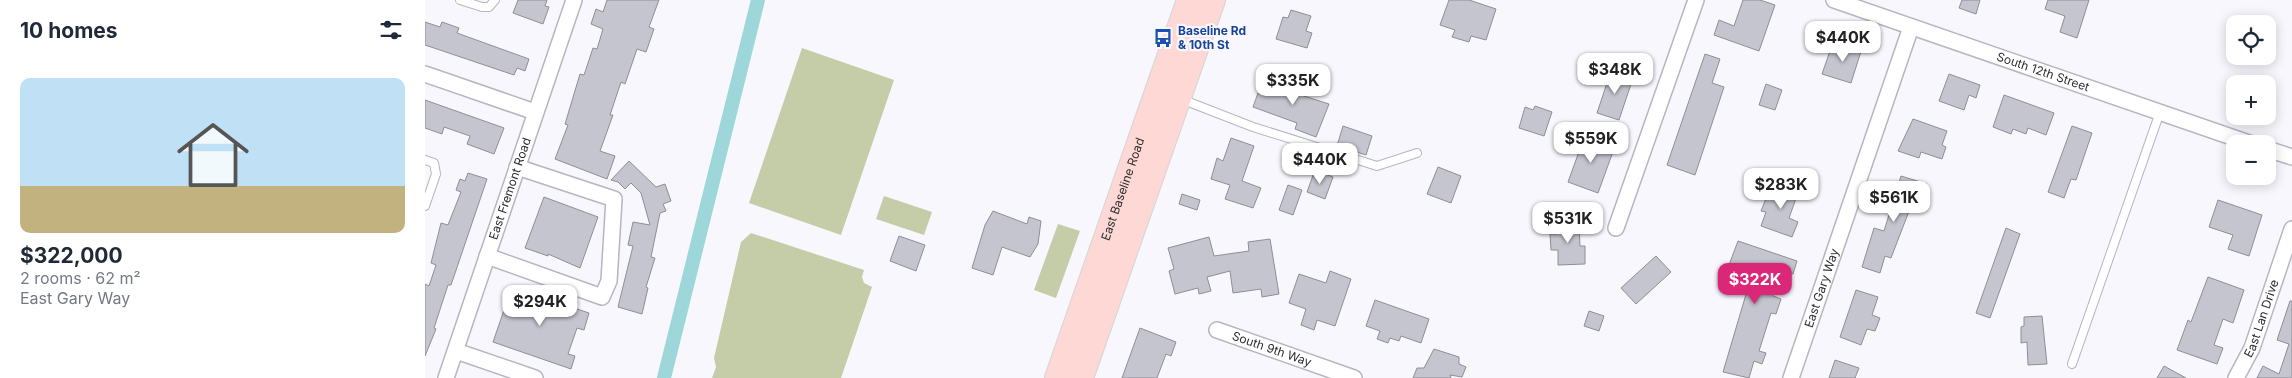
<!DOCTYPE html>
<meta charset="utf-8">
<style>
body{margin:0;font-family:Inter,sans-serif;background:#f6f6f7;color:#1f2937;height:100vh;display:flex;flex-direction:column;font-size:19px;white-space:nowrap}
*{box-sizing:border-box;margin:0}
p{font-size:16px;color:#747a83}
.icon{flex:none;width:28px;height:28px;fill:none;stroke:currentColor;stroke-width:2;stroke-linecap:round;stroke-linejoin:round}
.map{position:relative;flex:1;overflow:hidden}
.sheet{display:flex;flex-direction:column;background:#fff;width:425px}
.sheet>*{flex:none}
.fabs{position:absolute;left:1801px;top:15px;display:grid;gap:10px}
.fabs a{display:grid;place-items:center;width:50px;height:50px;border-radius:10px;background:#fff;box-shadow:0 2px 12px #0003;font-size:25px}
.price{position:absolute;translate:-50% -42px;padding:0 11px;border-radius:10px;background:#fff;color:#222;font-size:16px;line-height:32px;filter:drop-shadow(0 1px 2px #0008)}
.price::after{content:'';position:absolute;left:50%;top:30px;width:15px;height:11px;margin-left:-8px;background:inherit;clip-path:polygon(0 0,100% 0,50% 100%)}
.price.active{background:#db2777;color:#fff}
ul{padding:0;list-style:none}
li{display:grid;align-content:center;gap:10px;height:265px;padding:0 20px}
li span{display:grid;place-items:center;height:155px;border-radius:10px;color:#555}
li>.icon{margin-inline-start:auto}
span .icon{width:90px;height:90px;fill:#fffc;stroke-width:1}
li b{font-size:21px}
h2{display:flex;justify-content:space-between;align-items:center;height:60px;padding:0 20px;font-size:21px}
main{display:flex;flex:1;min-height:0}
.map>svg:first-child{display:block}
</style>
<main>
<section class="sheet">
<h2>10 homes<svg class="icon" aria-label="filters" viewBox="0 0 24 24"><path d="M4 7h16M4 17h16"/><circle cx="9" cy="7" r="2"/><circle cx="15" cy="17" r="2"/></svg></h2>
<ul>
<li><span style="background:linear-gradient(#bfe0f5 70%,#c2b280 0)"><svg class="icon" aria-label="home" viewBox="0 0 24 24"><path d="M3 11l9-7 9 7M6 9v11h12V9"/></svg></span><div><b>$322,000</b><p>2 rooms · 62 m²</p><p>East Gary Way</p></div></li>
</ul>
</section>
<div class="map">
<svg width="1867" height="378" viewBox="0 0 1867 378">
<rect width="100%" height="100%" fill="#f8f7fe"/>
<path fill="#c5cca8" d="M377 48 469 80 416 235 324 203Z
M459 196 507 212 499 235 451 219Z
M633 224 655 231 631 298 609 290Z
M326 233 439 270 437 277 439 283 447 287 416 378H287L291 367 289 358 316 242Z"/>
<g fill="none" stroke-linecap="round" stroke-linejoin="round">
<path stroke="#9ed7da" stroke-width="14" d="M239 378 333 0"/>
</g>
<path fill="#c5c5d0" stroke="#8e8e98" d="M93 0H122L120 6 124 7 118 24 88 13Z
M182 0H234L224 27 229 29 221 52 212 49 200 84 196 82 185 115H188L175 151 190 156 182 179 130 159 143 125 140 124 155 74 159 75 168 48 172 49 178 29 166 24 171 9 178 12Z
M1024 0H1044L1071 9 1061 40 1046 36 1044 42 1027 37 1030 30 1015 25Z
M1318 0H1335L1350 5 1334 51 1289 35 1294 20 1309 26Z
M1537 0H1555L1551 14 1534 8Z
M1623 0H1664L1652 38 1635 32 1640 16 1620 9Z
M866 10 886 16 881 31 887 33 882 48 851 39 858 17 863 18Z
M0 22 15 27 17 22 34 28 32 33 104 59 100 71 92 68 89 75 0 45Z
M1420 43 1437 48 1426 83 1397 74 1405 51 1416 54Z
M1280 54 1295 59 1287 83 1299 87 1270 175 1242 165Z
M1186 71 1208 78 1194 120 1172 113Z
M1524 74 1555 85 1551 98 1544 95 1539 110 1514 101Z
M848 77 878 87 876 95 904 104 891 137 870 129 872 123 828 107 833 93 841 96Z
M1341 84 1357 90 1350 110 1334 105Z
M1579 95 1629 113 1621 135 1603 128 1601 134 1588 129 1586 134 1568 127Z
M0 100 79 128 69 154 42 144 45 136 19 127 17 134 0 128Z
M1110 106 1127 112 1119 136 1094 128 1100 107 1108 110Z
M1488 119 1522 131 1517 145 1521 147 1517 159 1496 152 1494 158 1473 151Z
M918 126 947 136 941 155 912 146Z
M1647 126 1667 133 1651 180 1646 179 1639 198 1623 192Z
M1160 135 1190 146 1173 193 1143 182Z
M806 138 829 146 817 181 836 188 828 208 800 199 805 185 786 179 792 158 798 161Z
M204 161 231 187 240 184 246 201 238 204 241 211 235 213 226 257 230 258 221 287 223 288 217 314 193 307 208 246 203 245 208 222 225 225 216 193 206 183 200 189 193 182 186 180Z
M1013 167 1036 176 1026 203 1002 194Z
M890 170 908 177 900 199 882 192Z
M43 173 62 179 26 285H23L9 328 11 329 0 356V284L4 286 11 265 6 263 16 223 23 225 36 192 31 190 35 179 40 181Z
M1476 176 1502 184 1494 208 1486 206 1466 258 1460 256 1455 273 1437 267 1449 228 1459 231Z
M1353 182 1374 190 1364 218 1373 222 1367 237 1336 226 1341 212 1336 211 1342 196 1347 198Z
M863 185 877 190 868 215 854 210Z
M757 194 775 200 772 210 754 204Z
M119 197 173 217 155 268 123 254V256L100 248Z
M1793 200 1837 215 1824 256 1803 249 1808 235 1784 227Z
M568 211 602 224 604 217 616 221 613 244 605 257 577 247 568 275 547 268 560 225Z
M1131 221H1154L1155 246H1160V264L1133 265V250H1126L1125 234H1132Z
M1581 228 1595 234 1565 318 1551 313Z
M474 236 500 245 491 271 465 261Z
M784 237 789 256 824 251 823 242 845 239 854 294 837 297 836 289 808 293 805 271 782 277 786 291 774 294 773 288 750 294 744 271 749 269 743 248Z
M1313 241 1372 261 1368 274 1356 270 1348 296 1356 299 1351 314 1346 313 1334 351 1341 353 1337 364 1329 361 1324 378 1298 372 1327 274 1304 265Z
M1231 256 1246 272 1211 304 1196 288Z
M905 271 926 279 910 326 892 320 889 330 876 325 881 309 864 303 874 274 901 283Z
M1783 277 1819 290 1808 323 1798 319 1789 345 1798 348 1792 364 1752 350 1763 320 1766 322Z
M87 287 164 313 159 330 152 328 143 354 150 356 146 369 68 342Z
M1431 290 1453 297 1447 315 1455 318 1450 331 1442 329 1436 345 1415 337Z
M950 300 1004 319 996 343 976 336 974 341 965 338 963 343 952 339 955 331 941 326Z
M1865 301H1867V378H1832L1838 366 1854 374 1864 344 1852 340Z
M1164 311 1179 316 1174 331 1159 326Z
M1617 316 1622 364 1603 365 1602 342 1596 343V327L1599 326V317Z
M715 328 751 342 746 356 741 354 732 378H697Z
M1009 349 1034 357V364L1041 367 1037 377 1025 375 1026 378H988L992 368H999Z
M1410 360 1434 368 1430 378H1404Z
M1739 366 1761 378H1732Z"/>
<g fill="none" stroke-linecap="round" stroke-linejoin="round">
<g stroke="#b6b6c1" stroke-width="10">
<path id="lane" d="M35 0 57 7H64L70 0
M756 99 828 127 952 166 992 153
M0 160 9 163 11 174 0 206
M1647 364 1735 112"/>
</g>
<g stroke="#b6b6c1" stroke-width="18">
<g id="street">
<path id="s1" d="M1409 0 1827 144"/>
<path d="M0 74 110 112"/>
<path d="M1842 149 1867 157"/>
<path d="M1191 228 1271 0"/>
<path d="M62 256 177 297 184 281 189 199 92 167"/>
<path id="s2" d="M792 330 929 378"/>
<path d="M31 351 110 378"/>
<path id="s3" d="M21 378 149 0"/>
<path id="s4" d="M1366 378 1486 27"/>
<path id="s5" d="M1811 378 1827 348 1867 229"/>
</g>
</g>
<g stroke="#d5d5d6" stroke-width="26">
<g id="primary">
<path id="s6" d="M632 378 764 0"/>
<path d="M656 378 788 0"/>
</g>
</g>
<use href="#lane" stroke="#fff" stroke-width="8"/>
<use href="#street" stroke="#fff" stroke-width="15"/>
<use href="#primary" stroke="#fdd8d4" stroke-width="24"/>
</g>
<defs>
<g id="bus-bare" transform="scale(1.5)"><path d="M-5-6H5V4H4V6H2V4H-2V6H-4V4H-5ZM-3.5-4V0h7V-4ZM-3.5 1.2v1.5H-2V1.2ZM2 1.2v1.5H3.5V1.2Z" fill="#1a4fb4" stroke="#f8f7fe" stroke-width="2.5" paint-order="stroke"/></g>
</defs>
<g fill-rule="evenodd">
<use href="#bus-bare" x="738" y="38"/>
</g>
<g text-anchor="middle" stroke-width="4.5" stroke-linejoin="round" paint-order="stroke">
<g font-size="12" font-weight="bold" fill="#164399" stroke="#f8f7fe" text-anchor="start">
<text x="753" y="35">Baseline Rd<tspan x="753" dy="14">&amp; 10th St</tspan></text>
</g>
<g font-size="12" fill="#2d2d31" stroke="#f8f7fe">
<text dy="4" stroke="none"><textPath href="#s1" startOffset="221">South 12th Street</textPath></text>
<text dy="4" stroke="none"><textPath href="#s3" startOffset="200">East Fremont Road</textPath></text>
<text dy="4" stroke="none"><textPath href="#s6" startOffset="200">East Baseline Road</textPath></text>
<text dy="4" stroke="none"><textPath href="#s4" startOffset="95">East Gary Way</textPath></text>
<text dy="4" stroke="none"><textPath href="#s5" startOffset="65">East Lan Drive</textPath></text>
<text dy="4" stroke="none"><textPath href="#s2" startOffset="58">South 9th Way</textPath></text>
</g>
</g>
</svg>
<div class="fabs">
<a><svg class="icon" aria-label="locate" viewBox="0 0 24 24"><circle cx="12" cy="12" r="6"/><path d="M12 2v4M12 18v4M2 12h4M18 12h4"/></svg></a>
<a>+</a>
<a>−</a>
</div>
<b class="price" style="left:1418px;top:63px">$440K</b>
<b class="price" style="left:1190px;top:95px">$348K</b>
<b class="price" style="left:868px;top:106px">$335K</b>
<b class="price" style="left:1166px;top:164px">$559K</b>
<b class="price" style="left:895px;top:185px">$440K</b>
<b class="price" style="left:1356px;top:210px">$283K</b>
<b class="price" style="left:1469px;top:223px">$561K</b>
<b class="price" style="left:1143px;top:244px">$531K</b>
<b class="price active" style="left:1330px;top:305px">$322K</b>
<b class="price" style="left:115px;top:327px">$294K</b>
</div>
</main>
